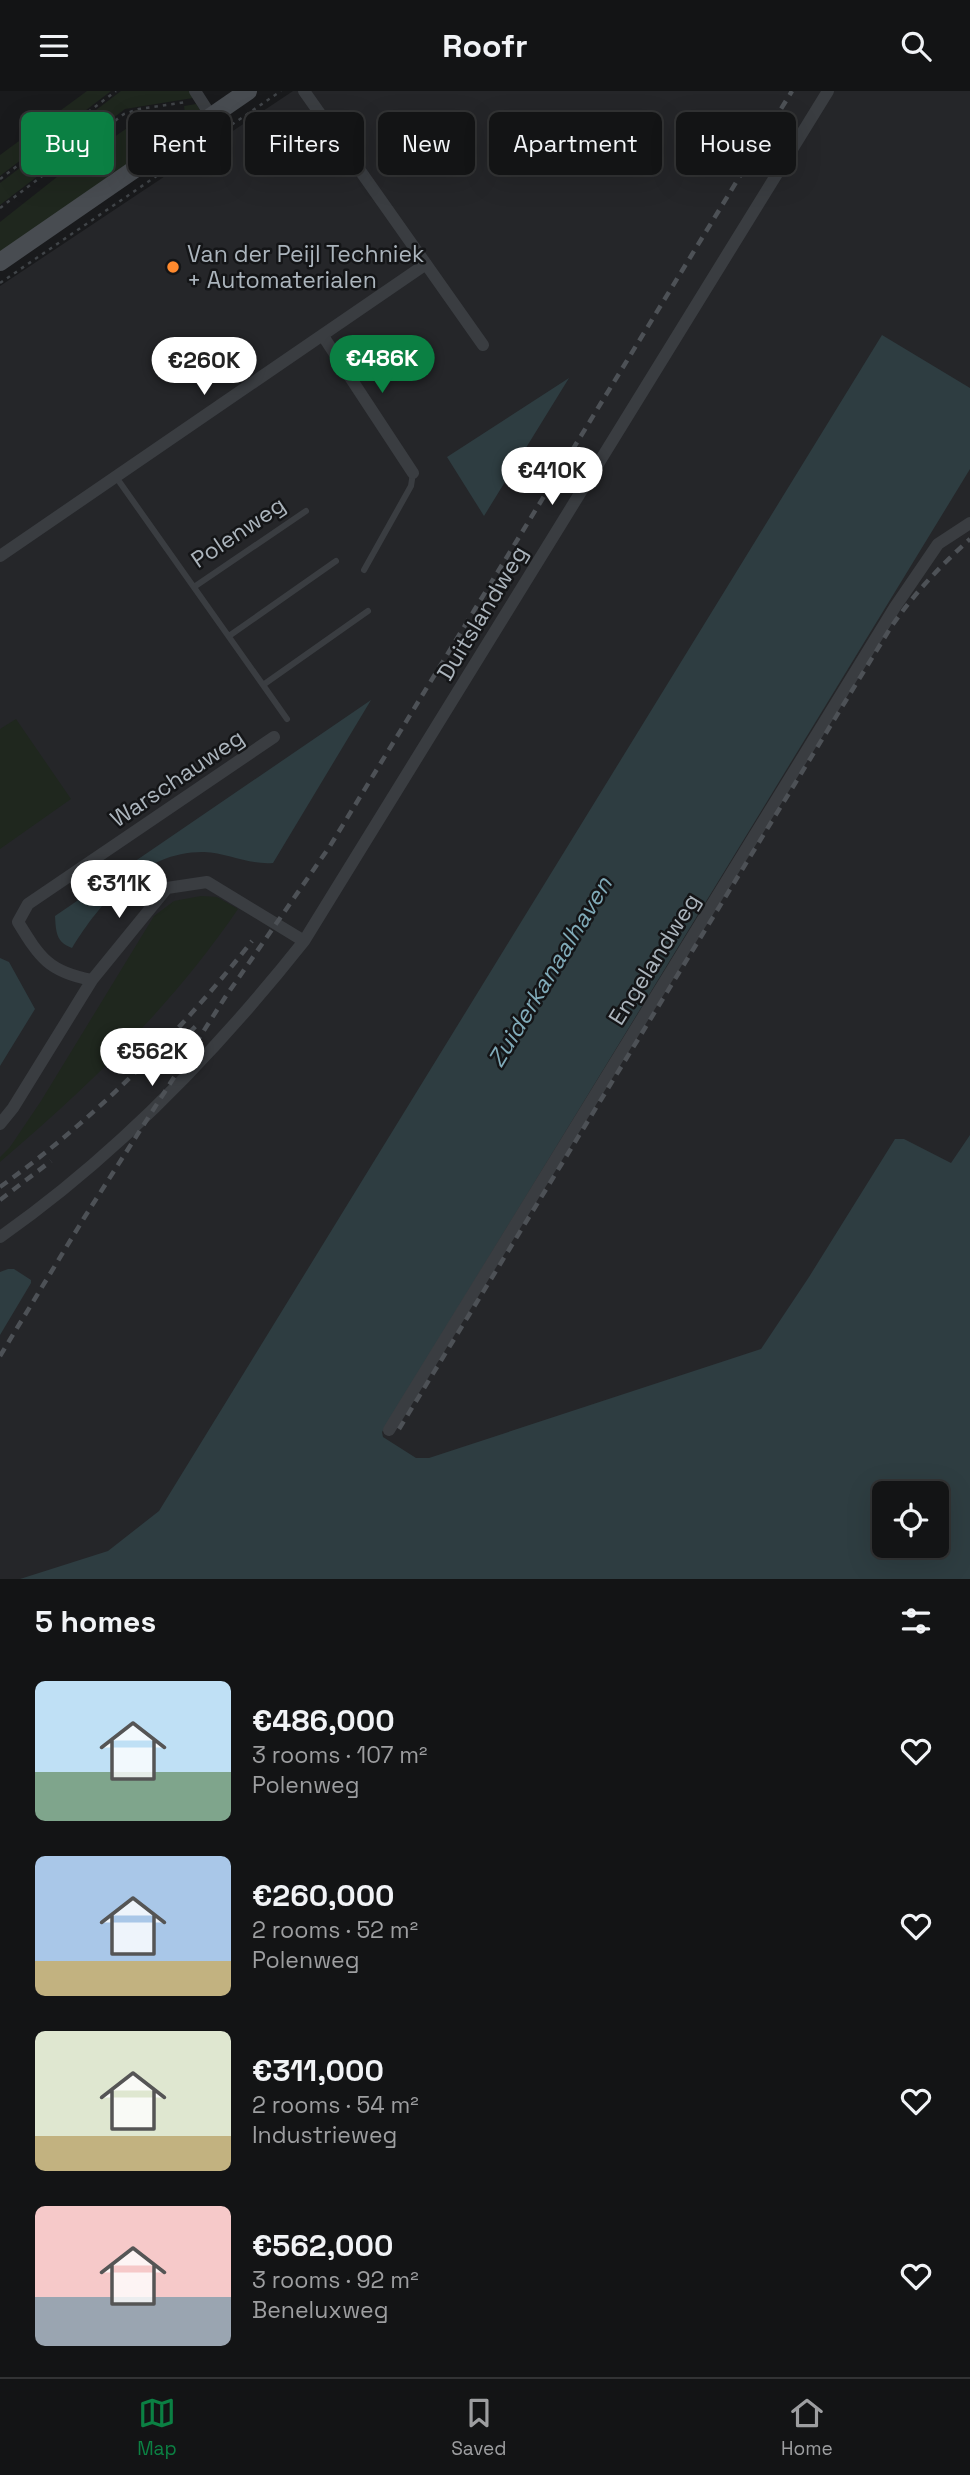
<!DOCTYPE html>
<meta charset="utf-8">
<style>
body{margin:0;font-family:"Space Grotesk",sans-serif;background:#1c1d1e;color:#f1f3f6;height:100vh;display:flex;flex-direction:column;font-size:26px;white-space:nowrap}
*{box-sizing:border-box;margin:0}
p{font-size:23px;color:#9d9ea0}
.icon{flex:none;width:38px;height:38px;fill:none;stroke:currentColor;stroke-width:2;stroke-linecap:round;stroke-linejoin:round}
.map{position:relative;height:1488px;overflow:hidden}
.side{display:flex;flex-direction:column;background:#131415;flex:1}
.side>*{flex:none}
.guide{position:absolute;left:21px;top:21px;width:929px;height:63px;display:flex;gap:14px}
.buttons{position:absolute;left:872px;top:1390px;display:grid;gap:14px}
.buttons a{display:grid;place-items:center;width:77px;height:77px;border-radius:10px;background:#131415;box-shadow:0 7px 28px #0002,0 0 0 2px #323334;font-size:35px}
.price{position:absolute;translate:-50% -60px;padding:0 16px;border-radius:24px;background:#fff;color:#222;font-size:23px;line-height:46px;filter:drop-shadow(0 2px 4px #0008)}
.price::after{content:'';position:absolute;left:50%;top:42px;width:21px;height:16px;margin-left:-10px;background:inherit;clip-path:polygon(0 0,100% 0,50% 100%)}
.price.on{background:#0b8043;color:#fff}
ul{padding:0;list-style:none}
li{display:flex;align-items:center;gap:21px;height:175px;padding:0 35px}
li span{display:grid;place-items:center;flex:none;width:196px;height:140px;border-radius:10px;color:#555}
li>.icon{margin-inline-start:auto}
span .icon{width:84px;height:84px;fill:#fffc;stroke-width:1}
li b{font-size:30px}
h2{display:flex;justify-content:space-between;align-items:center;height:84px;padding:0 35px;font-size:30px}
.chip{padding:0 24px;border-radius:10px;background:#131415;box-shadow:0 7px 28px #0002,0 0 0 2px #323334;font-size:24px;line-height:63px}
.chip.on{background:#0b8043;color:#fff}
header{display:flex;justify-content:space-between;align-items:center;height:91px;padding:0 35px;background:#131415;font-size:32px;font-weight:700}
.dock{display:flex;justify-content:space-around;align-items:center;height:98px;border-top:2px solid #323334;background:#131415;font-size:19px;color:#9d9ea0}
.dock a{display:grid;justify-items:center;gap:4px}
.dock .on{color:#0b8043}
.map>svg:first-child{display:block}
</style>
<header><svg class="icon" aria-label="menu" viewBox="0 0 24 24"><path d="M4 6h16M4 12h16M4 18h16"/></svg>Roofr<svg class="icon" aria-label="search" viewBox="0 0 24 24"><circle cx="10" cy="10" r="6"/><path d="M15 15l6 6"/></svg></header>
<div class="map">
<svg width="970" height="1488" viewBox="0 0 970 1488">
<rect width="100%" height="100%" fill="#191a1c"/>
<path fill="#252629" d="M293 0H970V1083L593 1488H0V195Z"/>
<path fill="#1f271e" d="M87 0H111L0 85V64Z
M121 0H189L193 7 125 18 0 114V92Z
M196 13 200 19 198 24 0 162V131L62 82 133 33 185 22 184 15Z
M16 628 71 708 0 758V638Z
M201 805 217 806 238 818C172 915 89 995 0 1071V1066L10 1056 41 1010 154 825 174 810Z"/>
<path fill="#2e3d41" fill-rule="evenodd" d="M882 244 970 297V378L382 1341 383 1346 416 1367H429L761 1258 809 1186 895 1048H904L951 1072 970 1044V1488H20L108 1460 159 1420ZM884 1402H936V1454H884Z
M569 287 484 425 447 366Z
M371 609 273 772C249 774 228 762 204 761 144 760 101 810 72 857 56 851 56 841 55 825Z
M0 867 9 871 35 918 0 975Z
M8 1178H14L31 1189V1192L0 1244V1181Z"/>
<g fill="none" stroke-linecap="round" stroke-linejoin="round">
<path stroke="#404448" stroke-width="2.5" stroke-dasharray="3.5 5" stroke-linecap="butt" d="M0 88 116 0
M0 117 124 23 139 18 187 11
M0 192 281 0"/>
<path stroke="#3a3d41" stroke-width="6" d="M116 386 287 628
M364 479 411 395 413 382
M194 496 306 420
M229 545 336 470
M263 594 368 520"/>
<path stroke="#3a3d41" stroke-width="12" d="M195 0 211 25
M304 0 483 254
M323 245 413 382
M0 465 426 173
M92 889C49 881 40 867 18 831L28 813 274 646
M0 1033 13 1017 92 889 167 797 207 791 304 850
M0 1146C117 1064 216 961 304 850L828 0
M389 1339 895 516 938 453 970 432"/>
<path stroke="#484c51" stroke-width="18" d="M0 171 248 0"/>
<path stroke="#4d5156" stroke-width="4.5" stroke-dasharray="9 7" stroke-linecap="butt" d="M155 976 197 934
M0 1096C96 1027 179 943 252 850
M0 1109 51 1070
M0 1265 84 1127 226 905 330 755 792 0
M399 1338 891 536C914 503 940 475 970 448"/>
</g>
<circle fill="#ff8a2e" stroke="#141517" stroke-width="2.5" cx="173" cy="176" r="7"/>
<g text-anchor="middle" stroke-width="5" stroke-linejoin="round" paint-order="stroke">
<g font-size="23" fill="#abb4bc" stroke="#141517" text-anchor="start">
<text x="187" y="171">Van der Peijl Techniek<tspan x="187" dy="26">+ Automaterialen</tspan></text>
</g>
<g font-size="23" fill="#abb4bc" stroke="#141517">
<text transform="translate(238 441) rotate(-34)" y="8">Polenweg</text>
<text transform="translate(482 522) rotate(-59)" y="8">Duitslandweg</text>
<text transform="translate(177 687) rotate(-34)" y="8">Warschauweg</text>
<text transform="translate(654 868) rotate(-58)" y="8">Engelandweg</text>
</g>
<g font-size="24" font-style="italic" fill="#80abb9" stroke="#141517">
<text transform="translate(550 881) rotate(-59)" y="8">Zuiderkanaalhaven</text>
</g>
</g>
</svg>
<div class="buttons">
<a><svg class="icon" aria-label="locate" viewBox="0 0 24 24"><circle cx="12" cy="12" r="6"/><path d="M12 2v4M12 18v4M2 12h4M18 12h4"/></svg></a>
</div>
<b class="price on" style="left:382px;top:304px">€486K</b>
<b class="price" style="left:204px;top:306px">€260K</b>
<b class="price" style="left:552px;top:416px">€410K</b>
<b class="price" style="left:119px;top:829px">€311K</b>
<b class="price" style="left:152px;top:997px">€562K</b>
<div class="guide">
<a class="chip on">Buy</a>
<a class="chip">Rent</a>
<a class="chip">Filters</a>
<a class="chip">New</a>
<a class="chip">Apartment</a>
<a class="chip">House</a>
</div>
</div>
<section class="side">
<h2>5 homes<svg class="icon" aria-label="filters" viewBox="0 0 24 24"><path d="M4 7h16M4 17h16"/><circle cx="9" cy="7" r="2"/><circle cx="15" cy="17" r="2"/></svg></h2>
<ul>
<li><span style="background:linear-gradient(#bfe0f5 65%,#7fa58c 0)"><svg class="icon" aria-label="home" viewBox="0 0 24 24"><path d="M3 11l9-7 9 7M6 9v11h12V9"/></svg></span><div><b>€486,000</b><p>3 rooms · 107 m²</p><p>Polenweg</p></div><svg class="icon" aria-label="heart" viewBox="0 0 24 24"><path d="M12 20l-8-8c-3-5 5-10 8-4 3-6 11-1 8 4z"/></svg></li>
<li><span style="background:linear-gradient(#a9c7e8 75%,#c2b280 0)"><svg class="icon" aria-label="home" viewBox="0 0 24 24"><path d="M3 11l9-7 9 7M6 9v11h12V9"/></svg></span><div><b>€260,000</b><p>2 rooms · 52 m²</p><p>Polenweg</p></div><svg class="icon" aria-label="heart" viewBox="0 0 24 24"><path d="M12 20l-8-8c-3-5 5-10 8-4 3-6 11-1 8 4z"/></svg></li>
<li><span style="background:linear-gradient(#dfe7d0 75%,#c2b280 0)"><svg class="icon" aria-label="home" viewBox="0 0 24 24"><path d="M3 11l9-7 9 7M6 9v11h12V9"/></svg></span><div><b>€311,000</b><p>2 rooms · 54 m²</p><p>Industrieweg</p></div><svg class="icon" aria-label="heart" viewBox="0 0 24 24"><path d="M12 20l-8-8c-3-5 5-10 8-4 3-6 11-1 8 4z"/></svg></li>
<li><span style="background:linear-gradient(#f6c9c9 65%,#9aa5b1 0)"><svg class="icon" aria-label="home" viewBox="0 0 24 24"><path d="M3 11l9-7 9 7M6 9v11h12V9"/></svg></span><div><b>€562,000</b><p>3 rooms · 92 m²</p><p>Beneluxweg</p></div><svg class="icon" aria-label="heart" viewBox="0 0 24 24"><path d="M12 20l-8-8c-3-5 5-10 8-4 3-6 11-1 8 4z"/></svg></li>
</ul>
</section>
<nav class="dock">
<a class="on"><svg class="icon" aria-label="map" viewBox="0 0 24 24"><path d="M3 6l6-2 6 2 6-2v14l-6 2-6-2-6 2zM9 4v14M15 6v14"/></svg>Map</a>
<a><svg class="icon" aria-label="saved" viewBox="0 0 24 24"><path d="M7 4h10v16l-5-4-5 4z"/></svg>Saved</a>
<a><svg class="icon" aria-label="home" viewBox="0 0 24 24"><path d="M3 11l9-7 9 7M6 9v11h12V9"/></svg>Home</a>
</nav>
